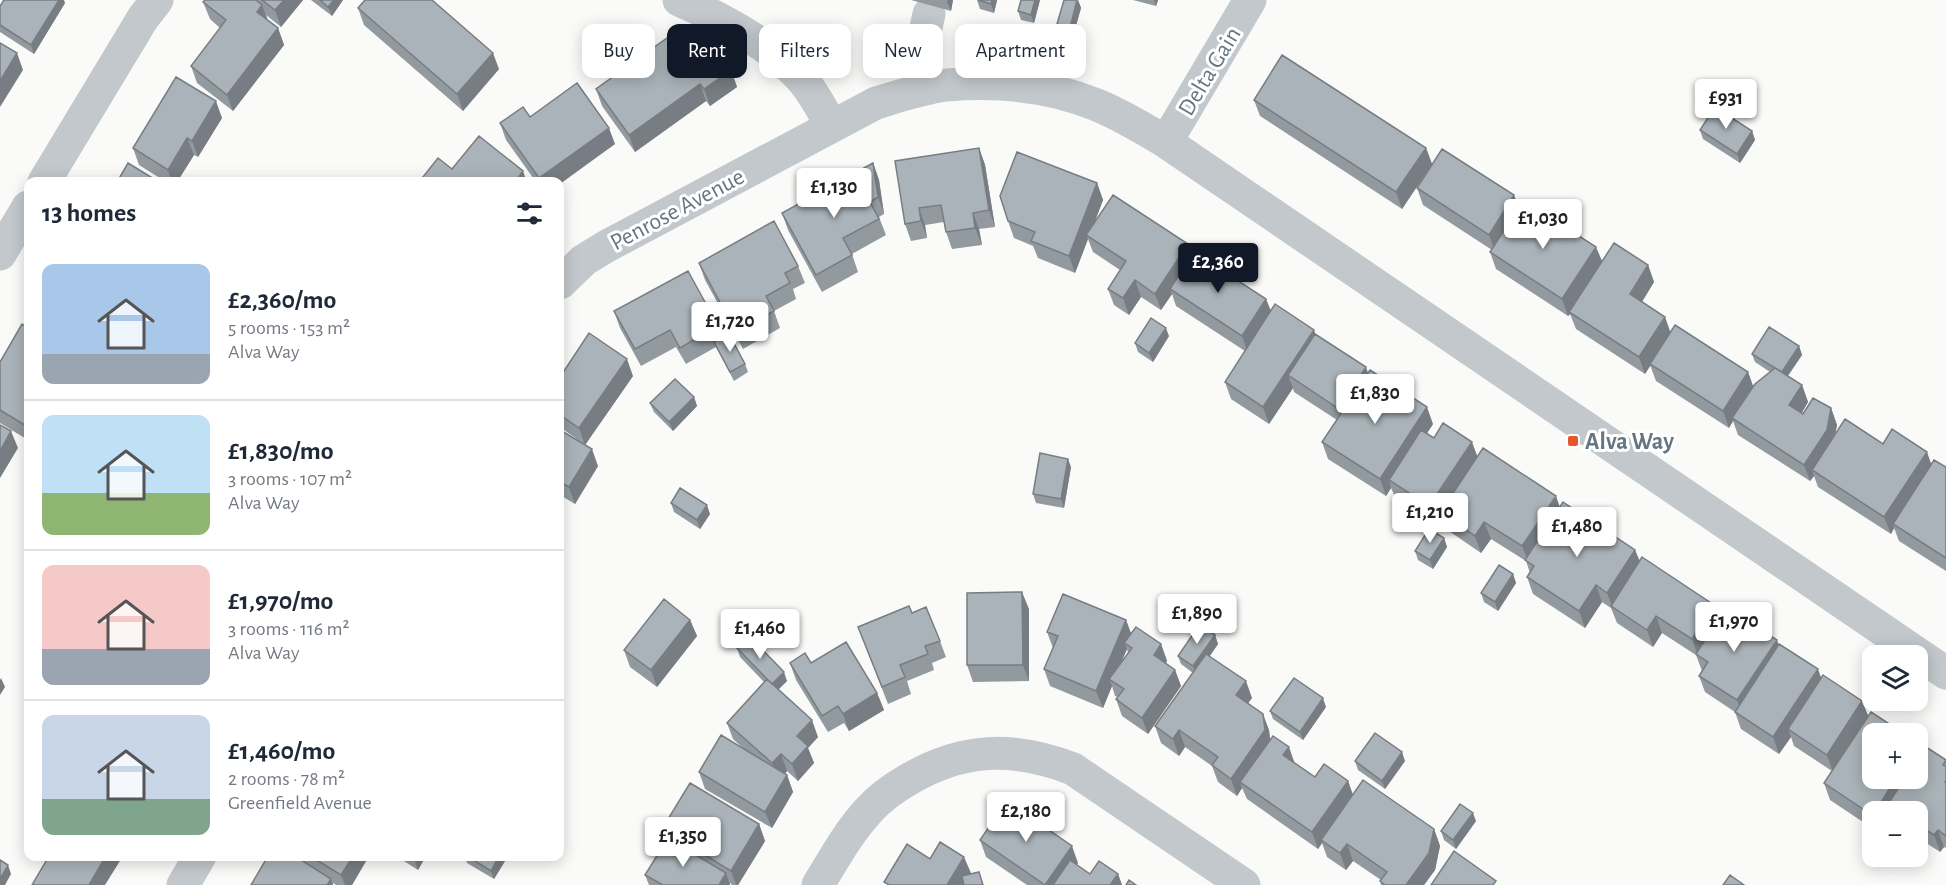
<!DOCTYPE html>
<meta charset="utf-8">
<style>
body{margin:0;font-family:"Alegreya Sans",sans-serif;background:#f6f6f7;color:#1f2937;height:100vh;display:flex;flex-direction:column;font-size:22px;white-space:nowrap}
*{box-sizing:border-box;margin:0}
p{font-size:20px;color:#747a83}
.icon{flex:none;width:33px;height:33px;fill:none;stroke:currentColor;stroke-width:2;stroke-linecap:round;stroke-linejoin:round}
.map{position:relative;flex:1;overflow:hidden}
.side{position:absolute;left:24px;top:177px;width:540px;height:684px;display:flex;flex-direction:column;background:#fff;border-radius:12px;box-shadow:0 3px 15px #0003}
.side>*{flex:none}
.banner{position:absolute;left:582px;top:24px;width:570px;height:54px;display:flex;gap:12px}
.buttons{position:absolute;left:1862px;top:645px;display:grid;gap:12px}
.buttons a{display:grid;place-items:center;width:66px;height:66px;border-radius:12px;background:#fff;box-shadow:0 3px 15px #0003;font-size:30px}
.price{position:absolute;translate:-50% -51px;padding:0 14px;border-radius:6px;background:#fff;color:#222;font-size:20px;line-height:39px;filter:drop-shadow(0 2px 3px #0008)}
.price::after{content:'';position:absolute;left:50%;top:36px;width:18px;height:14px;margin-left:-9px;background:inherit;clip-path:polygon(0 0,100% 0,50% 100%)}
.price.selected{background:#111827;color:#fff}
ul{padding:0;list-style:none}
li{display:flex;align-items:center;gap:18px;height:150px;padding:0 18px}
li+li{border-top:2px solid #e0e1e3}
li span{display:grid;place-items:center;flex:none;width:168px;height:120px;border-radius:12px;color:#555}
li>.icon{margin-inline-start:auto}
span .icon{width:72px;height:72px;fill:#fffc;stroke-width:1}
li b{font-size:26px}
h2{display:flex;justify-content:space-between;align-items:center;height:72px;padding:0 18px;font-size:26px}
.pill{padding:0 21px;border-radius:12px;background:#fff;box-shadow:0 3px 15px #0003;font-size:21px;line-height:54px}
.pill.selected{background:#111827;color:#fff}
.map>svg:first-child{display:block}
</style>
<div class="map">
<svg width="1946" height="885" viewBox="0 0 1946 885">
<rect width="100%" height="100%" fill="#fafaf8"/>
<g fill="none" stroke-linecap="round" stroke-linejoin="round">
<path stroke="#c3c8cc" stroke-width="33" d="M679 0C721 18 765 41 798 75 812 89 821 108 831 125
M929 14 922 46 930 88
M1166 142 1250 0
M44 182 143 18 157 0
M0 254 28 207
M560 283 584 260 607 246 876 103C899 96 923 88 947 85 997 81 1051 86 1097 105 1121 115 1143 128 1166 142L1946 673
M183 885 200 856
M818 885C834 859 849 831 870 809 880 798 894 788 906 781 962 747 1013 746 1073 769L1244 885"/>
</g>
<path fill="#929a9f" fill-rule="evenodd" d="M205 0H303L281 27 266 15 268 20 278 28 284 45 233 111 197 83 191 66 220 28 210 19 203 2Z
M311 0H343L332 16Z
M911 0H953L951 11Z
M977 0H997L994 13 980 9Z
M1040 0 1034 23 1021 20 1018 11Z
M1078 0 1081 8 1073 36 1060 33 1057 24Z
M1133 0H1158L1156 6Z
M65 3 34 54 0 32V6Z
M358 8 499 69 463 111 364 25Z
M684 62 731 70 737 87 710 106 706 101 635 152 602 106 596 89Z
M1254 100 1426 148 1432 164 1402 209 1260 116Z
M530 117 615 144 560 182H536L506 140 500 123Z
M222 118 198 157 194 155 177 182H166L139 165 133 148Z
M1700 130 1752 131 1755 140 1740 163 1703 139Z
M979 148 985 165 995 227 979 229 982 245 952 249 946 232 944 222 925 225 927 238 911 241 905 224Z
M873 163 879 180 884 214 879 217 886 235 852 254 858 272 822 292 788 230 782 213Z
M1097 183 1103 200 1094 224 1188 244 1192 255 1266 299 1271 311 1314 330 1315 334 1368 373 1433 424 1427 433 1434 438 1477 456 1560 507 1635 550 1640 561 1714 605 1719 618 1779 645 1821 679 1862 701 1868 716 1872 778 1946 761V848L1944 847 1940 852 1917 837V812H1872V828L1830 800 1824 783 1832 771 1794 746 1791 737 1779 754 1741 729 1735 712 1705 692 1699 676 1702 671 1696 655 1662 633 1653 647 1617 623 1611 608 1602 602 1585 628 1533 594 1527 577 1530 573 1526 561 1491 539 1481 553 1446 529 1441 514 1435 523 1395 497 1391 488 1386 496 1328 459 1322 442 1337 420 1294 392 1293 388 1269 424 1231 399 1225 382 1245 351 1176 306 1172 294 1161 310 1141 297 1129 315 1114 305 1108 289 1120 270 1093 252 1088 239 1075 273 1038 258 1033 246 1014 238 1008 221Z
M1417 188 1519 208 1602 262 1648 265 1654 282 1642 302 1665 317 1670 332 1748 372 1753 386 1770 372 1755 362 1752 354 1799 346 1802 355 1788 376 1802 385 1808 402 1802 413 1803 414 1831 408 1837 425 1835 434 1883 444 1931 464 1946 467V571L1899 541 1894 528 1891 534 1818 487 1814 476 1810 481 1738 435 1733 421 1729 428 1656 381 1650 365 1645 374 1576 329 1570 314 1568 316 1496 269 1490 252 1492 250 1423 205Z
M699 263 798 266 805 283 793 289 796 299 774 311 780 328 743 349 705 280Z
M614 311 718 326 723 337 745 364 748 372 734 381 716 347 686 364 676 347 641 366 620 328Z
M28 328V440L0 423V362Z
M1169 336 1153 362 1138 352 1135 343Z
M633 376 585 445 560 427V377Z
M694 397 697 406 673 431 654 412 650 403Z
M560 430 598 466 575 504 560 495Z
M1071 467 1064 508 1036 503 1033 494Z
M671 503 710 514 700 529 674 512Z
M1444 538 1447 547 1433 569 1418 560 1415 551Z
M1513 574 1516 583 1498 611 1484 602 1481 593Z
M1029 609V681L973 682 967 665Z
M912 613 940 641 946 657 932 663 934 670 907 681 911 694 888 704 858 627Z
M690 620 697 636 657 687 630 667 624 650Z
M1126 620 1131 634 1161 644 1167 661 1166 663 1175 670 1181 686 1148 734 1122 716 1116 699 1118 697 1115 696 1112 686 1103 708 1050 686 1044 669 1053 648 1047 632ZM1127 649 1128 653 1121 662Z
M1215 635 1218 644 1210 656 1252 698 1248 703 1269 730 1270 740 1295 764 1315 777 1348 781 1353 795 1434 829 1440 846 1435 870 1424 885H1381L1380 881 1381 880 1353 861 1346 870 1327 857 1322 843 1318 849 1247 799 1242 788 1237 796 1218 782 1212 766 1185 747 1179 756 1161 743 1155 726 1193 673 1181 664 1178 656Z
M737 648 787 681 778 689 818 737 808 748 814 763 798 781 787 771 785 774 787 775 793 792 772 828 705 789 699 772 745 750 733 739 727 723 764 682 740 657Z
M790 663H811L877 693 884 710 849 731 844 723 828 732 796 680Z
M1326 707 1303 740 1273 719 1270 711Z
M1355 761H1405L1385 789 1358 770Z
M1476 821 1456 849 1444 840 1441 831Z
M759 824 765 841 738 885H732L730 883V885H649L645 875 666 841 662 829Z
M980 840 1078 863 1076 865 1090 874H1118L1122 885H1027L986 857Z
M268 856H369L352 885H336L333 883V885H251Z
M396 856H426L418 870Z
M464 856H503L505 861 494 879 467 863Z"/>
<path fill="#777d82" d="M59 0H64L65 3 34 54 31 45Z
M284 0H303L281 27 275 10Z
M334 0H343L332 16 328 7Z
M948 0H953L951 11 947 2Z
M992 0H997L994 13 991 4Z
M1035 0H1040L1034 23 1031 15Z
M1078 0 1081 8 1073 36 1070 28Z
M1154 0H1158L1156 6Z
M262 5 268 21 257 12Z
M278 28 284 45 233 111 227 95Z
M17 53 23 70 0 107V81Z
M493 53 499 69 463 111 457 94Z
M731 70 737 87 710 106 704 89Z
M700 84 706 101 635 152 629 135Z
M216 101 222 118 198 157 192 141Z
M609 128 615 144 560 184V182H540L539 178Z
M1752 131 1755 140 1740 163 1737 154Z
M187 138 194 155 177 182H172L168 170Z
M979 148 985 165 995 227 989 210Z
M1426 148 1432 164 1402 209 1396 192Z
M873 163 879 180 884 214 878 197Z
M523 171 527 182H515Z
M1097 183 1103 200 1089 237 1086 235 1088 239 1075 273 1069 256Z
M1514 195 1521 212 1495 252 1489 235Z
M919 208 925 225 927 238 921 221Z
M973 213 979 229 982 245 975 228Z
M1188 244 1194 260 1170 289 1172 294 1161 310 1155 294Z
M1596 247 1603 263 1569 312 1570 314 1568 316 1562 299Z
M1648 265 1654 282 1636 311 1630 294Z
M1135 280 1141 297 1129 315 1123 298Z
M1266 299 1272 315 1248 353 1242 336Z
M1665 317 1671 334 1645 374 1639 357Z
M1166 328 1169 336 1153 362 1149 353Z
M1314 330 1320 347 1288 375 1293 388 1269 424 1263 407Z
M1799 346 1802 355 1784 381 1781 373Z
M627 359 633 376 585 445 579 428Z
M1366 367 1372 384 1345 425 1339 409Z
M1748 372 1754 389 1732 418 1733 421 1729 428 1723 411Z
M1802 385 1808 402 1796 422 1789 405Z
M694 397 697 406 673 431 669 422Z
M1427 407 1433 424 1394 484 1389 480 1391 488 1386 496 1380 479Z
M1831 408 1837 425 1833 446 1812 470 1814 476 1810 481 1804 465Z
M11 431 18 448 0 478V451Z
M1472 442 1478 458 1440 513 1441 514 1435 523 1429 506Z
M592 449 598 466 575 504 569 487Z
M1927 452 1933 469 1893 524 1894 528 1891 534 1884 517Z
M1068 459 1071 467 1064 508 1061 499Z
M1556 496 1562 513 1529 563 1522 546Z
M707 505 710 514 700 529 697 520Z
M1484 522 1491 539 1481 553 1475 536Z
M1444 538 1447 547 1433 569 1430 560Z
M1635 550 1641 566 1613 608 1607 593Z
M1513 574 1516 583 1498 611 1495 602Z
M1596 585 1602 602 1585 628 1579 611Z
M1022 592 1029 609V681L1023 665Z
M1714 605 1720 621 1698 656 1692 639Z
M1656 616 1662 633 1653 647 1647 630Z
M690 620 697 636 657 687 651 670Z
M1126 620 1132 636 1124 643 1127 649 1113 682 1109 679 1112 686 1103 708 1096 691Z
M1215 635 1218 644 1196 675 1193 666Z
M1777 640 1783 657 1743 717 1737 700Z
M1161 644 1167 661 1160 672 1154 655Z
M1818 669 1824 686 1788 729 1791 737 1779 754 1773 737Z
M1175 670 1181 686 1148 734 1142 718Z
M784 672 787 681 775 693 772 684Z
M1 678 5 687 0 695V680Z
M1246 681 1252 698 1242 711 1236 695Z
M877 693 884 710 849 731 843 714Z
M1323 698 1326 707 1303 740 1300 732Z
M1862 701 1869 718 1833 772 1827 755Z
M1263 714 1269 730 1271 747 1240 782 1242 788 1237 796 1231 779Z
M812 720 818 737 808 748 814 763 798 781 792 764 797 736Z
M1179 730 1185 747 1179 756 1173 739Z
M1289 747 1295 764 1283 755Z
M1402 752 1405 761 1385 789 1382 781Z
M781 754 787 771 779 780 772 763Z
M787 775 793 792 772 828 765 812Z
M1896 778H1914L1892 812H1875Z
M1348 781 1354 798 1321 840 1322 843 1318 849 1312 832Z
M1473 813 1476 821 1456 849 1453 840Z
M759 824 765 841 738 885H736L731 871Z
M1434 829 1440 846 1435 870 1424 885H1406Z
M1938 830 1944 847 1940 852 1934 835Z
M1347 844 1353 861 1346 870 1340 853Z
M1072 846 1078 863 1062 885H1045Z
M106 856H123L105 885H89Z
M353 856H369L352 885H345L341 875Z
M418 856H426L418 870 415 861Z
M499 856H503L505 861 494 879 491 871Z
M964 857 971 873 964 885H947Z
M8 865 11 874 5 885H0V879Z
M726 873 730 885H719Z
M1118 874 1122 885H1110Z
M331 879 333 885H327Z"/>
<path fill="#aab3b9" stroke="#777d82" stroke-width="1.5" d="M4 0H59L31 45 0 25V6Z
M205 0H256L262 5 257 12 278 28 227 95 191 66 226 20 203 2Z
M262 0H284L275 10Z
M320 0H334L328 7Z
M365 0H432L493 53 457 94 358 8Z
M978 0H992L991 4Z
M1021 0H1035L1031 15 1018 11Z
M1064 0H1077L1070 28 1057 24Z
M667 38 684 62 712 42 731 70 704 89 700 84 629 135 596 89Z
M0 43 17 53 0 81Z
M1282 55 1426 148 1396 192 1254 100Z
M176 77 216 101 192 141 187 138 168 170 133 148Z
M577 83 609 128 539 178 500 123 523 107 530 117Z
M1715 107 1752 131 1737 154 1700 130Z
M479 136 523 171 515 182H419L438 158 452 169Z
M979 148 989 210 973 213 975 228 946 232 941 205 919 208 921 221 905 224 895 161Z
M1442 149 1514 195 1489 235 1417 188Z
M1017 152 1097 183 1069 256 1031 241 1035 232 1008 221 1000 196Z
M128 163 159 182H117Z
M873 163 878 197 870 202 879 219 843 238 852 255 816 275 782 213Z
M1113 195 1188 244 1155 294 1135 280 1123 298 1108 289 1126 261 1086 235Z
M1524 200 1596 247 1562 299 1490 252Z
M774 221 798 266 785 273 790 283 766 296 774 311 736 332 699 263Z
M1614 243 1648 265 1630 294 1665 317 1639 357 1569 312Z
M1194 252 1266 299 1242 336 1170 289Z
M688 271 718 326 680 348 670 330 635 349 614 311Z
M1275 304 1314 330 1263 407 1225 382Z
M1151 318 1166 328 1149 353 1135 343Z
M22 324 28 328V427L0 410V362Z
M1675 325 1748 372 1723 411 1650 364Z
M1769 327 1799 346 1782 372 1752 354Z
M589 333 627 359 579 428 560 415V377Z
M729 334 745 364 730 372 714 342Z
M1315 334 1366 367 1339 409 1288 375Z
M1775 368 1802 385 1789 405 1803 414 1813 398 1831 408 1827 430 1804 465 1732 418 1755 384Z
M1370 370 1427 407 1380 479 1322 442Z
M675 379 694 397 669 422 650 403Z
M1845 419 1883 444 1892 429 1927 452 1884 517 1812 470Z
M1443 423 1472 442 1429 506 1389 480 1421 430 1434 438Z
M0 425 11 431 0 451Z
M560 430 592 449 569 487 560 482Z
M1483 448 1556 496 1522 546 1484 522 1475 536 1440 513Z
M1040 453 1068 459 1061 499 1033 494Z
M1934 460 1946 467V558L1893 524Z
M680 488 707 505 697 520 671 503Z
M1563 502 1635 550 1607 593 1596 585 1579 611 1527 577 1534 566 1525 560Z
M1429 529 1444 538 1430 560 1415 551Z
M1642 557 1714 605 1692 639 1656 616 1647 630 1611 606Z
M1499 565 1513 574 1495 602 1481 593Z
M1022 592 1023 665H967V593Z
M1063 594 1126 620 1096 691 1044 669 1058 636 1047 632Z
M664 599 690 620 651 670 624 650Z
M909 606 912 613 926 607 940 641 925 646 928 654 900 665 905 677 882 687 858 627Z
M1726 607 1777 640 1737 700 1699 676 1708 662 1696 654Z
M1200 624 1215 635 1193 666 1178 656Z
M1136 627 1161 644 1154 655 1175 670 1142 718 1116 699 1124 689 1109 679 1132 648 1124 643Z
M749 636 784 672 772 684 737 648Z
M846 642 877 693 843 714 838 706 822 716 790 663 805 653 811 663Z
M1779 644 1818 669 1773 737 1735 712Z
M1206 654 1246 681 1236 695 1263 714 1265 730 1231 779 1212 765 1218 757 1179 730 1173 739 1155 726Z
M1823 675 1862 701 1827 755 1788 729Z
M1294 678 1323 698 1300 732 1270 711Z
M767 679 812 720 797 736 808 746 792 764 781 754 772 763 727 723Z
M1871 712 1900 731 1899 734H1872V778H1896L1875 812H1872V815L1824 783Z
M1375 733 1402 752 1382 781 1355 761Z
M721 735 787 775 765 812 699 772Z
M1273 736 1289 747 1283 755 1315 777 1324 764 1348 781 1312 832 1240 782Z
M1926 747 1946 760 1943 765 1946 766V781L1945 782 1946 783V836L1938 830 1934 835 1917 824V812H1883L1905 778H1917V760Z
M1363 780 1434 829 1429 853 1406 885H1385L1380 881 1387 872 1347 844 1340 853 1321 840Z
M690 783 759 824 731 871 662 829Z
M1007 801 1072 846 1045 885 980 840Z
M1460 804 1473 813 1453 840 1441 831Z
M668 838 726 873 719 885H663L645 875Z
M940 842 964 857 947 885H889L884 882 907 844 930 859Z
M1454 851 1496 881 1493 885H1431Z
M49 856H106L89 885H32Z
M268 856H295L331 879 327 885H251Z
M310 856H353L341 875Z
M407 856H418L415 861Z
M467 856H499L491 871Z
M0 860 8 865 0 879Z
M1070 860 1090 874 1099 861 1118 874 1110 885H1053Z
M979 872 983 885H964L962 876Z
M1730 875 1744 885H1723Z
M1129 880 1136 885H1126Z"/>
<rect fill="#e4572e" stroke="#fff" stroke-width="2" x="1567" y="435" width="12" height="12" rx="3"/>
<g text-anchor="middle" stroke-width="6" stroke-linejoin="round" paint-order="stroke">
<g font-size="24" fill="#657683" stroke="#fff">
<text transform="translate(1209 71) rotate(-59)" y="8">Delta Gain</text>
<text transform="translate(677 209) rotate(-28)" y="8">Penrose Avenue</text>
</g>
<g font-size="24" font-weight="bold" fill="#657683" stroke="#fff" text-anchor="start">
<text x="1585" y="449">Alva Way</text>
</g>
</g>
</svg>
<div class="buttons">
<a><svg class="icon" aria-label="layers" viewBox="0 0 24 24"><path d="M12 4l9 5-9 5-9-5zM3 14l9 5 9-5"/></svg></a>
<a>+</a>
<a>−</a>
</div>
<b class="price" style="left:1726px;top:130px">£931</b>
<b class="price" style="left:834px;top:219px">£1,130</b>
<b class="price" style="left:1543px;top:250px">£1,030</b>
<b class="price selected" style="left:1218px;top:294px">£2,360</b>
<b class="price" style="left:730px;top:353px">£1,720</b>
<b class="price" style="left:1375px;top:425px">£1,830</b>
<b class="price" style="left:1430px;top:544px">£1,210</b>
<b class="price" style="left:1577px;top:558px">£1,480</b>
<b class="price" style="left:1197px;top:645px">£1,890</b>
<b class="price" style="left:1734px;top:653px">£1,970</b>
<b class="price" style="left:760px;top:660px">£1,460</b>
<b class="price" style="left:1026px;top:843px">£2,180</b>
<b class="price" style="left:683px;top:868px">£1,350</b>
<div class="banner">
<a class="pill">Buy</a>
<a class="pill selected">Rent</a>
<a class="pill">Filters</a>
<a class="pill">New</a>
<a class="pill">Apartment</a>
</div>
<section class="side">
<h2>13 homes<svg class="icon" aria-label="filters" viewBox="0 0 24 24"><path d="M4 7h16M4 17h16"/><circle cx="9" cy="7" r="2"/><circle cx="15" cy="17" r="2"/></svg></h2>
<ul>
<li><span style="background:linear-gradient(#a9c7e8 75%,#9aa5b1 0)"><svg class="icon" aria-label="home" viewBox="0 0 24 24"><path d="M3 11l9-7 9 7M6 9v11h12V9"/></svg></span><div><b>£2,360/mo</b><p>5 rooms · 153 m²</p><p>Alva Way</p></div></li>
<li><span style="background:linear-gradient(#bfe0f5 65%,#8fb573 0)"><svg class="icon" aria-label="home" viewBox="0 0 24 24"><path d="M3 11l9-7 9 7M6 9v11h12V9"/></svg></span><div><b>£1,830/mo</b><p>3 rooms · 107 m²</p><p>Alva Way</p></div></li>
<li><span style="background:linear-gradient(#f6c9c9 70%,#9aa5b1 0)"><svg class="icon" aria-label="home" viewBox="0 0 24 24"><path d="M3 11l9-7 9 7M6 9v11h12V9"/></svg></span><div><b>£1,970/mo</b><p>3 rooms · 116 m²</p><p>Alva Way</p></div></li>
<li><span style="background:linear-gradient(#c9d6e8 70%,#7fa58c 0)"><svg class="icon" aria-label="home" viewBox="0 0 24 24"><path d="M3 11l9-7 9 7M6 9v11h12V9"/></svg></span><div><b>£1,460/mo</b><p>2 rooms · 78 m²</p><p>Greenfield Avenue</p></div></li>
</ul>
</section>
</div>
